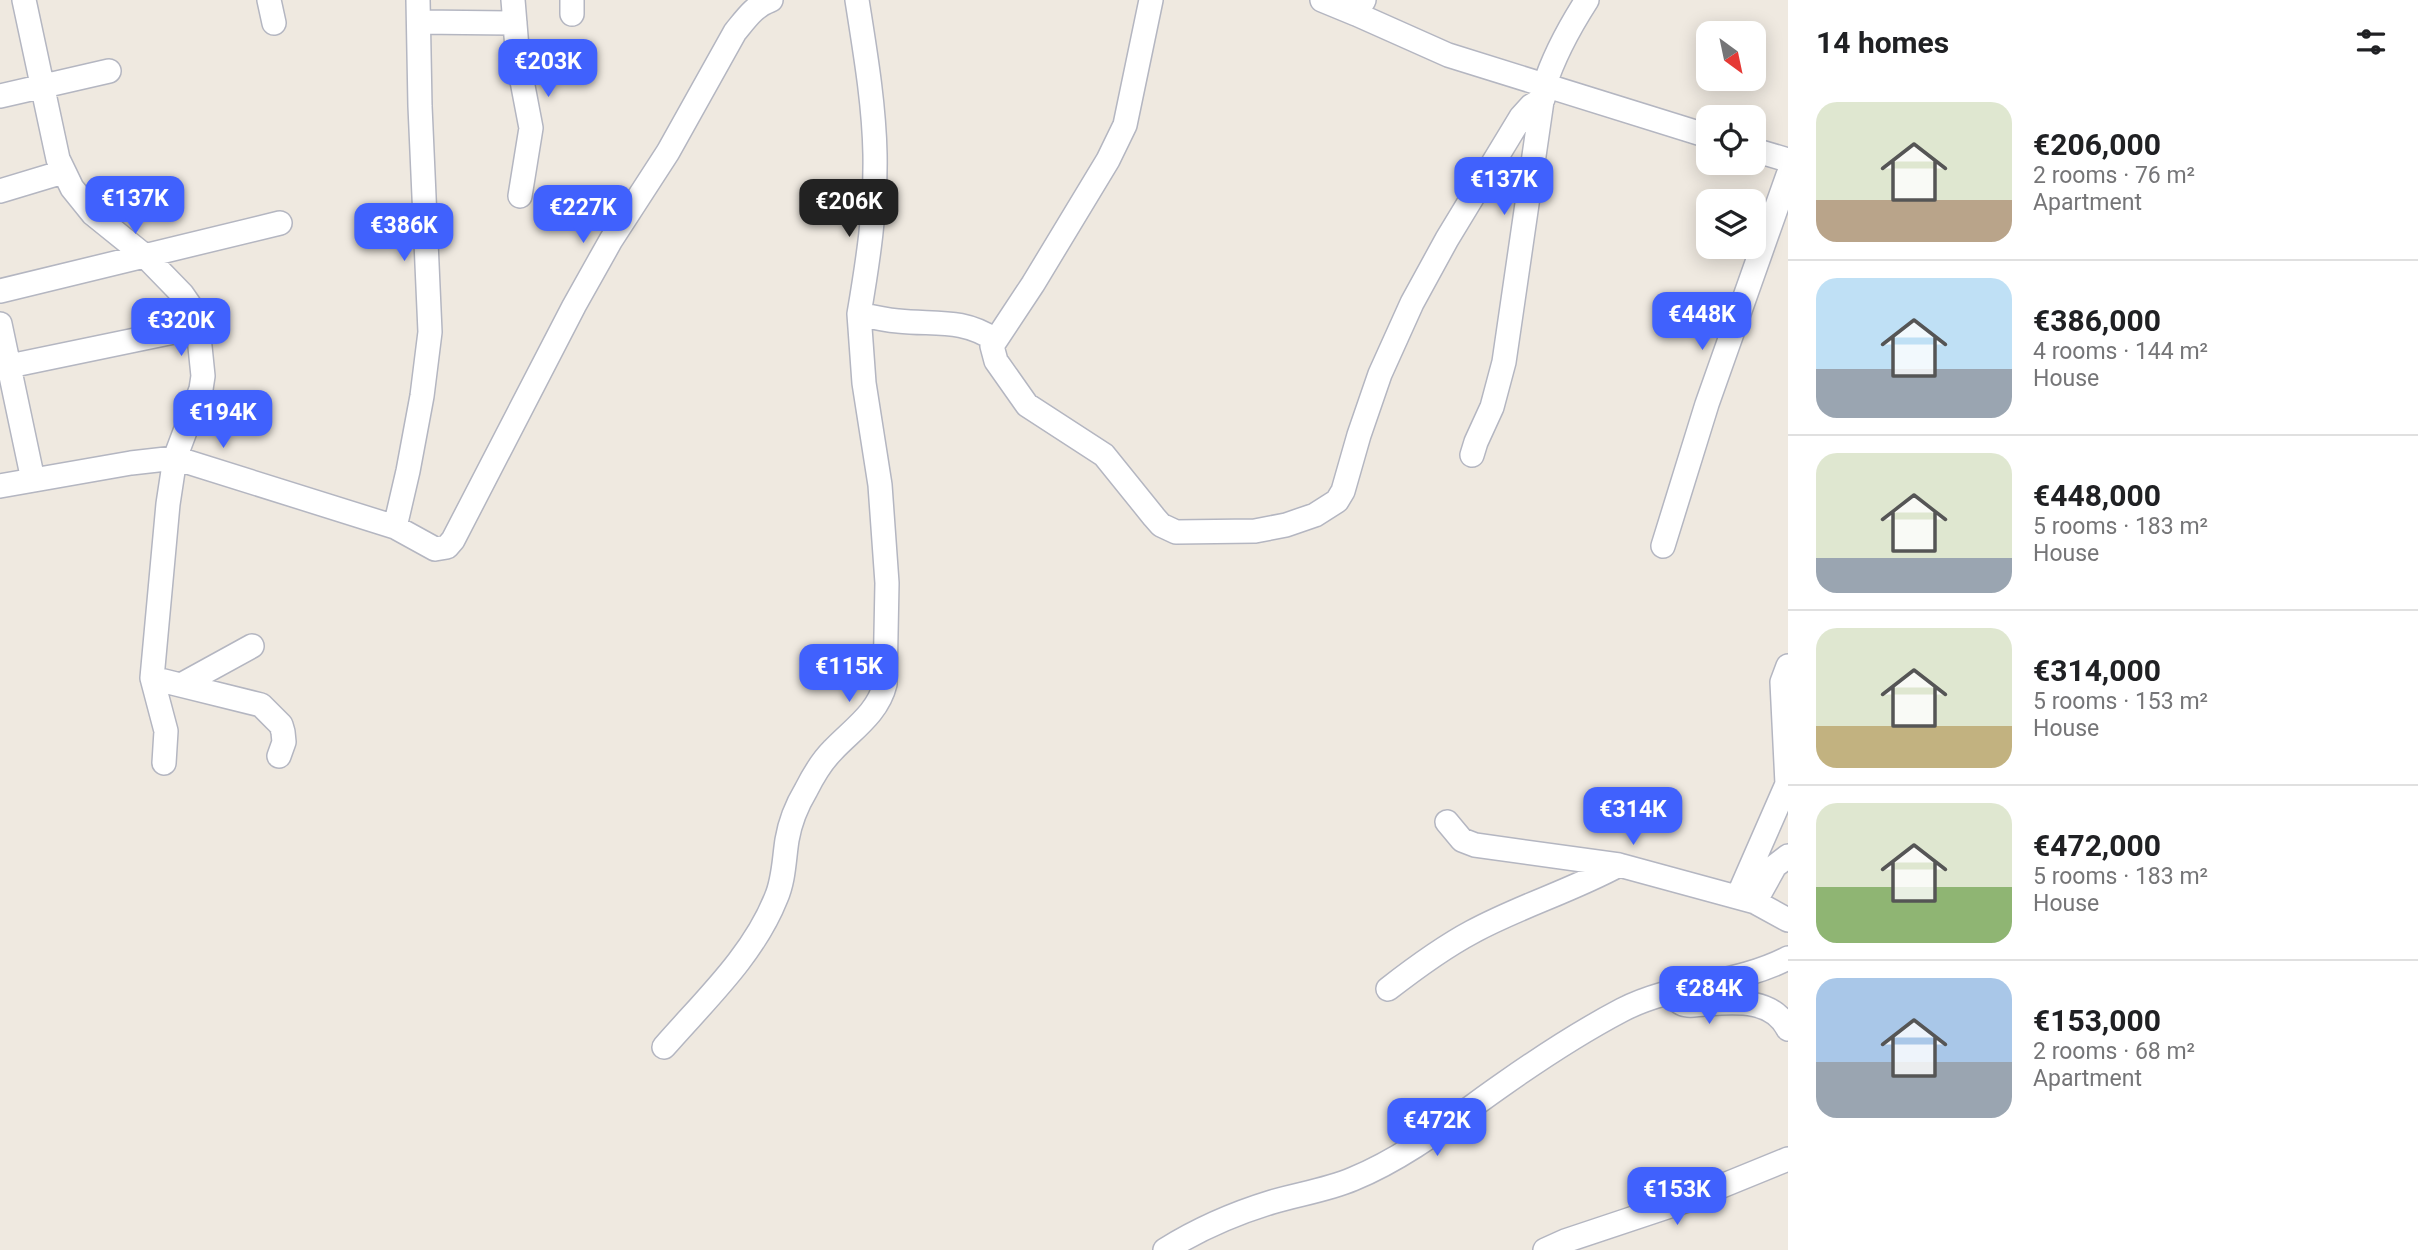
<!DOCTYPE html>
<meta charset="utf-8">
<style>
body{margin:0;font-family:Roboto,sans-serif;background:#f2f2f2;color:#202124;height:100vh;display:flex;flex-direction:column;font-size:26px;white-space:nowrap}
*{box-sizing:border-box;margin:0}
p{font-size:23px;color:#757577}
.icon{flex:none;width:38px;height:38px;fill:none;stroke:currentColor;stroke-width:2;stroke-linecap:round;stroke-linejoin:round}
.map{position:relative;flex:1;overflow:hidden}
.side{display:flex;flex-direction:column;background:#fff;width:630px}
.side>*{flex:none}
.needle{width:46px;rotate:147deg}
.tools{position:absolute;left:1696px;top:21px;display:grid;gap:14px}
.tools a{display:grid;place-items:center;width:70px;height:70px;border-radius:14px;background:#fff;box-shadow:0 4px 18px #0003;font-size:35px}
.price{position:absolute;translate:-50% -60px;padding:0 16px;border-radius:14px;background:#4061fd;color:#fff;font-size:23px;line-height:46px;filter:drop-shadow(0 2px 4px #0008)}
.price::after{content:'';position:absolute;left:50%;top:42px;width:21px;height:16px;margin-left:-10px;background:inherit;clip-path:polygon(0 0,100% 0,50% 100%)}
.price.selected{background:#222;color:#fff}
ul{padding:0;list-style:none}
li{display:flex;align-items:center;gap:21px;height:175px;padding:0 28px}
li+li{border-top:2px solid #e0e0e0}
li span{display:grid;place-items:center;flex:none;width:196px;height:140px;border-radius:21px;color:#555}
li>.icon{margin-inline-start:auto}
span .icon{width:84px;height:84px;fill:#fffc;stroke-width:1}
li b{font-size:30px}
h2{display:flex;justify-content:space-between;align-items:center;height:84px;padding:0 28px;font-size:30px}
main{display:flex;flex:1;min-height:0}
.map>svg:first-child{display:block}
</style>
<main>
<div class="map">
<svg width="1788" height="1250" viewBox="0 0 1788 1250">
<rect width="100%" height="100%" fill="#efe9e0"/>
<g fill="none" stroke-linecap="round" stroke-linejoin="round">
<g stroke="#b4b6c1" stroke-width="26">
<path id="minor" d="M24 0 58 159 72 188 93 214 145 256 182 294 191 307 198 327 203 376 201 389 175 458 168 504 152 678 166 731 164 763
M269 0 274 23
M513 0 518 60 531 128 520 196
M857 0C865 51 874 103 875 154 876 209 868 261 859 314 872 317 885 320 898 321 935 325 962 318 995 340
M1151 0 1125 125 1108 160 1033 284 992 346 996 361 1027 405 1104 455 1154 517 1161 525 1176 532 1255 531 1286 525 1315 515 1337 501 1343 491 1359 435 1380 374 1412 303 1447 239 1521 117 1531 106 1543 99
M1322 0 1356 14 1364 0
M572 14V0
M1356 14 1448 55 1708 136
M419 22 515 23
M0 96 109 71
M1754 150 1788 160
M0 191 63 172
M0 291 280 223
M0 324 33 480
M0 368 198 327
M1472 455 1476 442 1492 407 1504 362 1544 87C1554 55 1569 28 1587 0
M0 486 131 463 175 458 395 527 435 549 447 547 453 540 574 306 611 240 668 152 735 32C745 20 755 5 771 0
M395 527 408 471 422 396 430 332 420 106 418 0
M1663 546 1707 404 1788 175
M152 678 261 705 281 725 283 732 284 742 279 756
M181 685 252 646
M1447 822 1462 840 1475 845 1619 865 1755 902 1788 920
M1738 896 1787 784 1782 682 1788 666
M1755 902 1775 866 1788 856
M1388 989C1415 968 1442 948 1472 932 1520 906 1571 891 1619 865
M1672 992C1675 997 1677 1002 1683 1004 1689 1007 1698 1004 1705 1004 1735 1002 1772 998 1788 1029
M664 1047C704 1001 753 956 776 898 784 880 784 859 787 840 790 822 797 805 806 790 813 776 822 761 833 750 853 729 878 713 885 684L887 583 880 485 864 383 859 314
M1165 1250C1197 1230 1236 1213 1272 1202 1299 1194 1327 1190 1353 1179 1409 1156 1456 1117 1505 1083 1542 1057 1582 1031 1622 1010 1674 983 1736 985 1788 958
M1545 1250 1565 1241 1685 1201 1788 1159"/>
</g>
<use href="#minor" stroke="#fff" stroke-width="23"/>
</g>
</svg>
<div class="tools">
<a><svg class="needle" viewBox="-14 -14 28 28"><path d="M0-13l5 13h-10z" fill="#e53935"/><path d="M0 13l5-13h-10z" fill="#757577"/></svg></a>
<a><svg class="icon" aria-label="locate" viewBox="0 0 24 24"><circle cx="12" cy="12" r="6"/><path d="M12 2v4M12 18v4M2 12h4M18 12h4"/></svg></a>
<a><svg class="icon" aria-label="layers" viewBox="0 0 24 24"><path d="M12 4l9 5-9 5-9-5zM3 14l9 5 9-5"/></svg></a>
</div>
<b class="price" style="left:548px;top:99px">€203K</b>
<b class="price" style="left:1504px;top:217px">€137K</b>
<b class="price" style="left:135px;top:236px">€137K</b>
<b class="price selected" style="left:849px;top:239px">€206K</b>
<b class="price" style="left:583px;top:245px">€227K</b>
<b class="price" style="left:404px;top:263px">€386K</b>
<b class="price" style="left:1702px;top:352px">€448K</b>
<b class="price" style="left:181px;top:358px">€320K</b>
<b class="price" style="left:223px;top:450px">€194K</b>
<b class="price" style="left:849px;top:704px">€115K</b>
<b class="price" style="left:1633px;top:847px">€314K</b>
<b class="price" style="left:1709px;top:1026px">€284K</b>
<b class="price" style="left:1437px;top:1158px">€472K</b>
<b class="price" style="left:1677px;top:1227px">€153K</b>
</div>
<section class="side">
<h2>14 homes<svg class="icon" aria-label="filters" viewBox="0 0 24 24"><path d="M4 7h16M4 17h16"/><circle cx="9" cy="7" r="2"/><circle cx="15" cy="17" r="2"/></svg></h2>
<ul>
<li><span style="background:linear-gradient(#dfe7d0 70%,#b9a48a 0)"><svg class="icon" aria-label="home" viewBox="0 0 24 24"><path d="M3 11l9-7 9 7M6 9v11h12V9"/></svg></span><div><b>€206,000</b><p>2 rooms · 76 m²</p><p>Apartment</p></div></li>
<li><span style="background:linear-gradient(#bfe0f5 65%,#9aa5b1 0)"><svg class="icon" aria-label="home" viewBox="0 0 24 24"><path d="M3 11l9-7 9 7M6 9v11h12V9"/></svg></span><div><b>€386,000</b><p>4 rooms · 144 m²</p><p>House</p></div></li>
<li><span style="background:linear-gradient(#dfe7d0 75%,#9aa5b1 0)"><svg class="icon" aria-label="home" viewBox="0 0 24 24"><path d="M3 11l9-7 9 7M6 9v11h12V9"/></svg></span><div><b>€448,000</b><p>5 rooms · 183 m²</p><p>House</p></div></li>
<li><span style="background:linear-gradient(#dfe7d0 70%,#c2b280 0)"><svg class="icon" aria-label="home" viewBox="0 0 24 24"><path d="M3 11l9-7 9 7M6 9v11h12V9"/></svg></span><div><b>€314,000</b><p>5 rooms · 153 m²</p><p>House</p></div></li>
<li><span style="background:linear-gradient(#dfe7d0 60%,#8fb573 0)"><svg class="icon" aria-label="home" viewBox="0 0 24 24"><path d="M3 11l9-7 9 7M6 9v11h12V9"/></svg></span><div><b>€472,000</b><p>5 rooms · 183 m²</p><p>House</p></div></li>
<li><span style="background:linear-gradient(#a9c7e8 60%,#9aa5b1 0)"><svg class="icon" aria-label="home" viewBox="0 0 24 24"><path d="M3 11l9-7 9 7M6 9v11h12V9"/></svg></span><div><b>€153,000</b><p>2 rooms · 68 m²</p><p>Apartment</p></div></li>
</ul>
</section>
</main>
